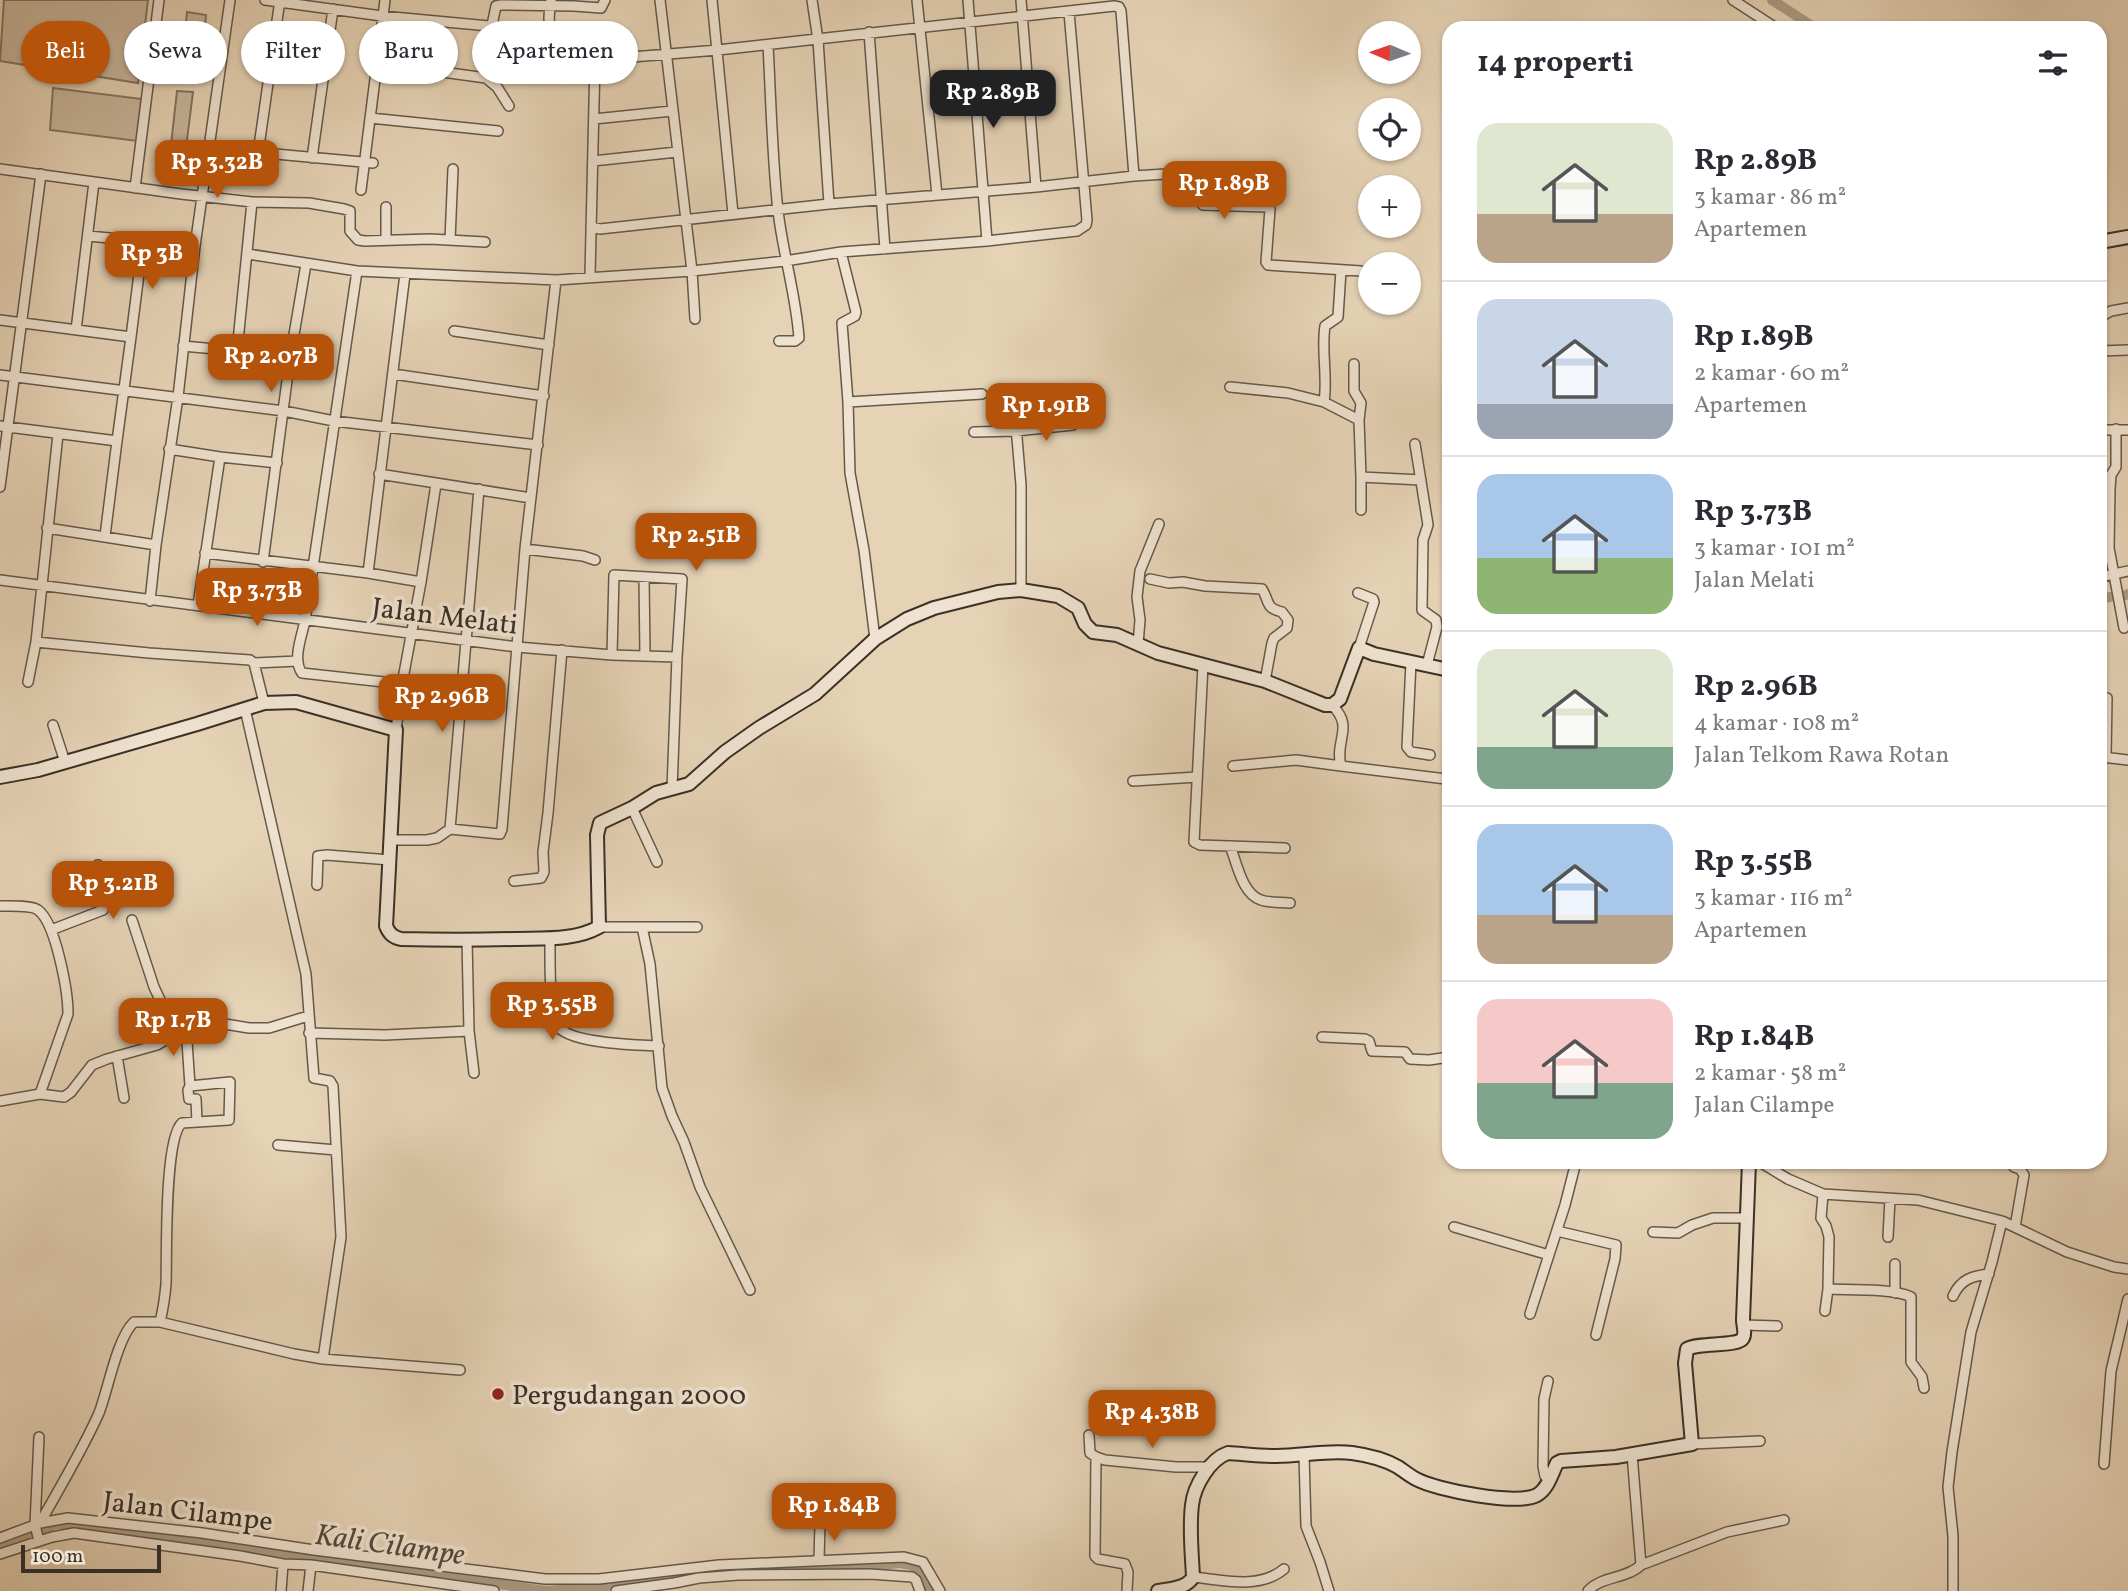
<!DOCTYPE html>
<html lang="id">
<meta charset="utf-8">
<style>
body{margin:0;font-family:Vollkorn,serif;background:#f2f2f3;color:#2b2b33;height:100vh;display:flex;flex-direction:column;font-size:26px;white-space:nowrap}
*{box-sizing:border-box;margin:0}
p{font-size:23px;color:#7c7c81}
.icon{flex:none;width:38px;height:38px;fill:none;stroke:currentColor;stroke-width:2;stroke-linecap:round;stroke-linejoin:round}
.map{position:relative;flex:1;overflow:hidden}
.panel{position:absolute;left:1442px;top:21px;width:665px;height:1148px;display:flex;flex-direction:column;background:#fff;border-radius:21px;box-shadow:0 2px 5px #0004}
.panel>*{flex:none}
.guide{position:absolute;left:21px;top:21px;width:665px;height:63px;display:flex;gap:14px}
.needle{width:46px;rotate:272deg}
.fabs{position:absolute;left:1358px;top:21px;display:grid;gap:14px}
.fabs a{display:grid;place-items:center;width:63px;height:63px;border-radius:50%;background:#fff;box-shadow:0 2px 5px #0004;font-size:35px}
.scale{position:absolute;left:21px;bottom:18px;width:140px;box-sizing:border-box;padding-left:7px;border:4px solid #3a3026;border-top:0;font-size:19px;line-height:24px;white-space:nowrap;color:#3a3026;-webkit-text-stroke:5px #efe2d0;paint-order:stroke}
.price{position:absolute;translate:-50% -60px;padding:0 16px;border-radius:14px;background:#b45309;color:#fff;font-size:23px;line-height:46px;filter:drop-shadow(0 2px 4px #0008)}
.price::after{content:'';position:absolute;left:50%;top:42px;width:21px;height:16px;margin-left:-10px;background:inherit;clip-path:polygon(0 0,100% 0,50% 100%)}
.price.current{background:#222;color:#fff}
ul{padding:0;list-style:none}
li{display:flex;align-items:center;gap:21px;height:175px;padding:0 35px}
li+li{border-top:2px solid #e1e1e2}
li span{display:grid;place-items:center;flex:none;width:196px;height:140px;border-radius:21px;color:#555}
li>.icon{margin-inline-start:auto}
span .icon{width:84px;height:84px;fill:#fffc;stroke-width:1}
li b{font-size:30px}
h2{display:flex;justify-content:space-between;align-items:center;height:84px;padding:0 35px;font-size:30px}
.chip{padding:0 24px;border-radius:32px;background:#fff;box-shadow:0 2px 5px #0004;font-size:24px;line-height:63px}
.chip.current{background:#b45309;color:#fff}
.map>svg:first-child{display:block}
</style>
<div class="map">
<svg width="2128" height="1591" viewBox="0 0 2128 1591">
<rect width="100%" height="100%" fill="#e6d3b6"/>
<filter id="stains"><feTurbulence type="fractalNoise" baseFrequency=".00286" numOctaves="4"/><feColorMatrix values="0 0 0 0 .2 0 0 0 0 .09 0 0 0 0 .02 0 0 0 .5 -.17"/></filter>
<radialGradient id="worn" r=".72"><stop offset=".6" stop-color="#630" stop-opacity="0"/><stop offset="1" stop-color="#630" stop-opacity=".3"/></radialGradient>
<path fill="#c9b79e" stroke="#827462" stroke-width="2" d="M4 0H148L138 83 0 61Z
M187 12 206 15 205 27H201L194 80 181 78Z
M53 88 142 99 137 141 50 130Z
M177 91 193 92 185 156 170 154Z"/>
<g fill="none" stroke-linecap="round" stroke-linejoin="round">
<path stroke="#ac9c85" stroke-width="10" d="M1772 0 1815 28
M2126 595 2128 594
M2100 599 2110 597
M0 1544 56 1524 88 1525 546 1591 652 1582 696 1573 773 1566 851 1568 900 1563 911 1565 924 1576 928 1591"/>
<g stroke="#65594a" stroke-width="12">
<path id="street" d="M265 0 382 16 489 26 492 25 496 6 501 5 574 6 601 8 605 0
M551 0C547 27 547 32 570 47 578 53 585 58 595 60L718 50 1114 6 1119 7 1121 11 1134 176
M660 0 692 271 695 319
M712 0 733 214
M812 0 818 40 829 204
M917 0 937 195
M968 0 987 241
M1021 0 1036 187
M1733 0 1776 28
M869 32 885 249
M768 45C771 100 772 156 778 211 783 254 796 295 799 338L795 341H779
M377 63 486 78 497 87 509 106
M370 118 498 131
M594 119 672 111
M210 148 373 163
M258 153 280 0
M312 158 333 9
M593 161 677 152
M0 169 181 194 252 202 309 203 344 209 350 211V231L358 240 365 241 430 239 485 242
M135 188 159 0
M361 190 385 0
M386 207V240
M591 227 600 229 829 204 1036 187 1134 176 1197 172 1201 175 1203 205 1267 207 1270 209 1266 262 1268 265 1361 271
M88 236 195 246
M450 240 453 169
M841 252 856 312 855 316 842 323 848 402 850 473 864 550 875 639
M248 254 357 271 556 280 692 271 785 261 841 252 987 241 1077 231 1086 225 1087 220 1069 12
M357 271 305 621C302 635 292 660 302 673L402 684
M590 276 595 60
M2100 317 2111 311 2128 308
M0 320 131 337 117 441 0 426
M76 330 94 182
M454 331 549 345
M131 337 143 242
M183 346 237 351 252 202
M237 351 290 358
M2100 351 2128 350
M1354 364V391L1361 403 1359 420 1361 477 1421 480
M393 374 544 396
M0 375 284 411 334 421 538 445
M1230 387 1288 393 1324 402 1359 420
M848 402 982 394
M1324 402C1328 377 1321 351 1325 326L1338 317 1341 270
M2116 429V467L2111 475 2110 489 2109 548 2124 628
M2100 430H2128
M1016 431 1073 425
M974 432 1016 431 1017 438 1021 485V590
M1415 444 1428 525 1423 540 1422 610 1436 620 1437 627 1427 665
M169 449 220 457 198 605
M220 457 277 463
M379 474 531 498
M0 487 41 174
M1361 510V477
M47 528 156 545
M105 536 117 441
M525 549 583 556 595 560
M205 553 368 573 421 582 402 684 396 730
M263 562 290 358 306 264
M368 573 405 274
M644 577 645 656
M2100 577 2128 571
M1150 579 1169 583 1183 582 1205 586 1262 589C1270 602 1265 608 1282 612L1288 620 1287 628 1274 638 1272 643 1265 681
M0 580 517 647 612 655 677 657
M421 582 436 484
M1358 593 1373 599 1374 602 1359 648
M150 601 156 545 178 397 195 246 230 0
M36 642 149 653 250 660 254 663 298 661
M1138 644 1140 620 1137 597 1140 571 1159 524
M612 655 614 575 682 579 677 657 672 789
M1411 662 1407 747 1411 752 1430 755
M254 663 264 703
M1203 665 1194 842 1200 845 1285 848
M28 682 36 642 58 434
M1332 705C1355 728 1334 740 1341 766L1446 779
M245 709 306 974 314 1078 330 1081 333 1086 341 1237 323 1359
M53 725 65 762
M2102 757 2128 760
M2106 757 2107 698
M1233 766 1296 760 1341 766
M1133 781 1197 777
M632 808 657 862
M450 829 479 489
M392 840H427L437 838 450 829 500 834 502 829 525 549 556 280
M1230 846C1237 863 1242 894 1261 900 1269 903 1281 902 1290 903
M514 881 541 878 544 872 543 852 548 813 562 650
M317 885 318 856 327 855 390 860
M0 906C8 906 32 905 38 910 56 923 68 992 68 1014L40 1094
M132 920 154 987 176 1034
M599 927H697
M642 927 650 964 662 1088 672 1116 684 1142 700 1187 750 1290
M51 930 103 910 105 904 98 865
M550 938C550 956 549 1011 556 1024 566 1044 637 1045 659 1046
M467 940 469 1031 474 1073
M186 1027 190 1086 188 1090 189 1099H196L197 1122
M309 1033 385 1035 469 1031
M1322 1037 1365 1039 1369 1041 1372 1051 1405 1052 1410 1059 1429 1060 1449 1057
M117 1056 124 1098
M0 1101 40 1094 64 1097 71 1092 92 1065 107 1059 157 1045 192 1024 213 1022 249 1028H269L308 1016
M278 1145 336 1150
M1760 1162 1788 1179 1823 1194 1918 1200 2002 1221 2067 1252 2114 1267 2128 1269
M2014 1162V1167L2020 1169 2024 1175 2015 1227
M1823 1194 1821 1218 1826 1226 1829 1237 1828 1289C1847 1290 1895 1288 1911 1297V1362L1922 1377 1924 1388
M1454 1227 1549 1255
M1557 1231 1616 1245 1615 1259 1596 1335
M1653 1232 1678 1233 1692 1225 1713 1218H1747
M1888 1237 1890 1199
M1895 1264V1293
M1953 1296C1961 1279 1972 1276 1989 1274
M1825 1311 1828 1289
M1530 1314 1565 1205 1576 1162
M160 1322C163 1309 165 1297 166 1284 167 1257 164 1138 182 1123L229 1120 230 1082 190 1086
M1743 1325 1777 1326
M1548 1381 1544 1399 1543 1466 1545 1476 1549 1480
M1089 1435 1090 1453 1096 1457 1105 1460 1176 1467H1209
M39 1437 35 1525 39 1541
M1692 1444 1760 1441
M1304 1455 1306 1526 1320 1562 1329 1591
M1096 1457 1095 1556 1098 1559 1125 1564 1128 1572 1127 1591
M2104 1464 2111 1371 2128 1299
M40 1523C60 1487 82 1451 99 1413 108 1390 117 1338 134 1322H160L294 1354 323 1359 460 1370
M0 1538 40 1523 68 1518 202 1533 314 1550 545 1579H599L719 1565 904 1557 923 1562 940 1591
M0 1554 52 1537 74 1533 240 1556 283 1564 311 1565 494 1591
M819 1560 820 1524
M1641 1565 1727 1532 1784 1520
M1193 1577C1223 1580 1259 1590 1284 1569
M281 1591 283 1564
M308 1591 311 1565
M616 1591 674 1583 699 1578 738 1575 870 1574 912 1577 916 1580 920 1591
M1588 1591C1601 1576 1627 1579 1641 1565L1632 1454
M1953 1591V1536L1948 1487 1952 1452 1971 1332 1992 1262 2002 1221"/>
</g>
<g stroke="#3a3026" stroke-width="16">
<path id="secondary" d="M2100 242 2128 237
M0 777 38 770 197 724 264 703 296 702 396 730 386 926C389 933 392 937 401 939 439 940 476 940 514 939 542 938 574 941 599 927L597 835 600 823 632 808 656 793 689 784 725 752 759 728 815 694 875 639 907 619 934 608 998 592 1021 590 1058 596 1078 608 1085 624 1093 632 1117 635 1158 653 1265 681 1325 705H1332L1340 699 1359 648 1374 654 1449 670
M1158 1591C1170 1589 1187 1588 1193 1577 1192 1554 1189 1529 1192 1505 1194 1486 1210 1459 1228 1453 1244 1454 1260 1456 1276 1456 1302 1456 1327 1450 1352 1453 1367 1455 1384 1459 1398 1467 1404 1471 1410 1476 1416 1479 1436 1490 1518 1506 1537 1495 1548 1489 1552 1473 1557 1463L1561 1461 1616 1457 1692 1444 1685 1363 1687 1349C1699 1342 1738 1347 1743 1338 1746 1333 1743 1325 1743 1320L1749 1162"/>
</g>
<use href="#street" stroke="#efe2d0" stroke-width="9"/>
<use href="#secondary" stroke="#efe2d0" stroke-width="12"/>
</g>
<circle fill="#8f2418" stroke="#efe2d0" stroke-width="2.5" cx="498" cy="1394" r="7"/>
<g text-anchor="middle" stroke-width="7" stroke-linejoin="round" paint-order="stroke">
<g font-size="28" fill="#3a3026" stroke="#efe2d0">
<text transform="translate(445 615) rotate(7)" y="10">Jalan Melati</text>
<text transform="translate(188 1510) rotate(7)" y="10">Jalan Cilampe</text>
</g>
<g font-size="28" fill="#3a3026" stroke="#efe2d0" text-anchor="start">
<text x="512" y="1404">Pergudangan 2000</text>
</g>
<g font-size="30" font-style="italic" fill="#564b3e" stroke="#efe2d0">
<text transform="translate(390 1544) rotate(8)" y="10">Kali Cilampe</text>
</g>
</g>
<rect width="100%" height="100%" filter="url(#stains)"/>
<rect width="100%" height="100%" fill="url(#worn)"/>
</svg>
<div class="fabs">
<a><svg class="needle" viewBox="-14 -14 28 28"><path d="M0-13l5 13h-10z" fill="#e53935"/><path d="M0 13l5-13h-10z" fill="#7c7c81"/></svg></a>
<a><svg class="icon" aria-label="locate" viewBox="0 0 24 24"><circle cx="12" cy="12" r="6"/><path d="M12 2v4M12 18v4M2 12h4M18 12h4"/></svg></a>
<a>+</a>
<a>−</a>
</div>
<div class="scale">100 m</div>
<b class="price current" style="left:993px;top:130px">Rp 2.89B</b>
<b class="price" style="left:217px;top:200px">Rp 3.32B</b>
<b class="price" style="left:1224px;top:221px">Rp 1.89B</b>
<b class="price" style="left:152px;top:291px">Rp 3B</b>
<b class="price" style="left:271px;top:394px">Rp 2.07B</b>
<b class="price" style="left:1046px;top:443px">Rp 1.91B</b>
<b class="price" style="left:696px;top:573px">Rp 2.51B</b>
<b class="price" style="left:257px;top:628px">Rp 3.73B</b>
<b class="price" style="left:442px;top:734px">Rp 2.96B</b>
<b class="price" style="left:113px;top:921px">Rp 3.21B</b>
<b class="price" style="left:552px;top:1042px">Rp 3.55B</b>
<b class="price" style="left:173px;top:1058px">Rp 1.7B</b>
<b class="price" style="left:1152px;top:1450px">Rp 4.38B</b>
<b class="price" style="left:834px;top:1543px">Rp 1.84B</b>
<div class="guide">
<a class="chip current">Beli</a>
<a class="chip">Sewa</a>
<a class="chip">Filter</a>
<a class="chip">Baru</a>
<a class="chip">Apartemen</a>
</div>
<section class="panel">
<h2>14 properti<svg class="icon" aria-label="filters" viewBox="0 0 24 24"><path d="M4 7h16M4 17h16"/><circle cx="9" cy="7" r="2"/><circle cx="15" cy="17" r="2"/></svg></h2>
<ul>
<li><span style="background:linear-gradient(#dfe7d0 65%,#b9a48a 0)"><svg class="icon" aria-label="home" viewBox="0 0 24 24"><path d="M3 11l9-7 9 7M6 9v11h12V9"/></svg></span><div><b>Rp 2.89B</b><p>3 kamar · 86 m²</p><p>Apartemen</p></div></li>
<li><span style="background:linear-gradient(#c9d6e8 75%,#9aa5b1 0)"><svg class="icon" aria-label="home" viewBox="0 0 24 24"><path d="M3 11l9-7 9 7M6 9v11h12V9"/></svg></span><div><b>Rp 1.89B</b><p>2 kamar · 60 m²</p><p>Apartemen</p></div></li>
<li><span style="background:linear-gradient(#a9c7e8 60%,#8fb573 0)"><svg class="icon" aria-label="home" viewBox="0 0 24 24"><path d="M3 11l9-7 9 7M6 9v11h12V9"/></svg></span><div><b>Rp 3.73B</b><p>3 kamar · 101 m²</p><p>Jalan Melati</p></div></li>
<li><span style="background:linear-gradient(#dfe7d0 70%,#7fa58c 0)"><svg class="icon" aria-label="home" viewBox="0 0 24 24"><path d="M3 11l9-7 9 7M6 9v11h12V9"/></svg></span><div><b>Rp 2.96B</b><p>4 kamar · 108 m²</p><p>Jalan Telkom Rawa Rotan</p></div></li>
<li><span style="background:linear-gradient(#a9c7e8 65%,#b9a48a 0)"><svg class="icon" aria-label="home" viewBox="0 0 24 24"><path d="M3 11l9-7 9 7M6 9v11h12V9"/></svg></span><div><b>Rp 3.55B</b><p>3 kamar · 116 m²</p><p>Apartemen</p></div></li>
<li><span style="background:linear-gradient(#f6c9c9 60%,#7fa58c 0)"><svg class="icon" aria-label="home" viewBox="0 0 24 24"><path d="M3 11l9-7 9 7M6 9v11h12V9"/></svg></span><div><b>Rp 1.84B</b><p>2 kamar · 58 m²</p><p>Jalan Cilampe</p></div></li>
</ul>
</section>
</div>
